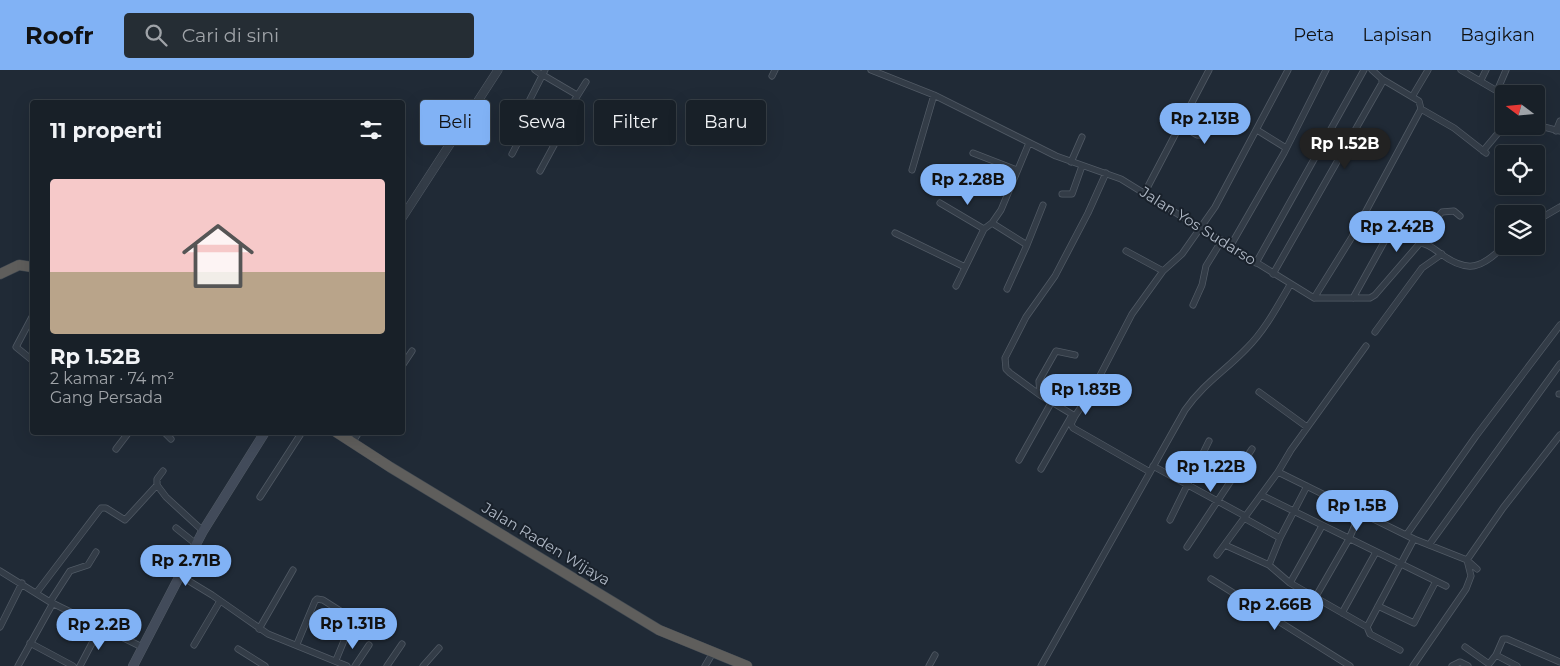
<!DOCTYPE html>
<html lang="id">
<meta charset="utf-8">
<style>
body{margin:0;font-family:Montserrat,sans-serif;background:#252d34;color:#f1f3f6;height:100vh;display:flex;flex-direction:column;font-size:19px;white-space:nowrap}
*{box-sizing:border-box;margin:0}
p{font-size:16px;color:#9fa3a8}
.icon{flex:none;width:28px;height:28px;fill:none;stroke:currentColor;stroke-width:2;stroke-linecap:round;stroke-linejoin:round}
.map{position:relative;flex:1;overflow:hidden}
.details{position:absolute;left:30px;top:30px;width:375px;height:335px;display:flex;flex-direction:column;background:#182028;border-radius:5px;box-shadow:0 5px 20px #0002,0 0 0 1px #363e45}
.details>*{flex:none}
.guide{position:absolute;left:420px;top:30px;width:475px;height:45px;display:flex;gap:10px}
.needle{width:32px;rotate:286deg}
.buttons{position:absolute;left:1495px;top:15px;display:grid;gap:10px}
.buttons a{display:grid;place-items:center;width:50px;height:50px;border-radius:5px;background:#182028;box-shadow:0 5px 20px #0002,0 0 0 1px #363e45;font-size:25px}
.price{position:absolute;translate:-50% -42px;padding:0 11px;border-radius:18px;background:#81b2f5;color:#111;font-size:16px;line-height:32px;filter:drop-shadow(0 1px 2px #0008)}
.price::after{content:'';position:absolute;left:50%;top:30px;width:15px;height:11px;margin-left:-8px;background:inherit;clip-path:polygon(0 0,100% 0,50% 100%)}
.price.on{background:#222;color:#fff}
ul{padding:0;list-style:none}
li{display:grid;align-content:center;gap:10px;height:265px;padding:0 20px}
li span{display:grid;place-items:center;height:155px;border-radius:5px;color:#555}
li>.icon{margin-inline-start:auto}
span .icon{width:90px;height:90px;fill:#fffc;stroke-width:1}
li b{font-size:21px}
h2{display:flex;justify-content:space-between;align-items:center;height:60px;padding:0 20px;font-size:21px}
.chip{padding:0 18px;border-radius:5px;background:#182028;box-shadow:0 5px 20px #0002,0 0 0 1px #363e45;font-size:18px;line-height:45px}
.chip.on{background:#81b2f5;color:#111}
header{display:flex;align-items:center;gap:30px;box-sizing:border-box;height:70px;padding:0 25px;background:#81b2f5;color:#111}
header strong{font-size:24px}
nav{display:flex;gap:28px;margin-inline-start:auto;font-size:18px}
.search{width:350px;height:45px;background:#252d34;display:flex;align-items:center;gap:12px;box-sizing:border-box;padding:0 18px;border-radius:5px;color:#9fa3a8;font-size:19px}
.map>svg:first-child{display:block}
</style>
<header>
<strong>Roofr</strong>
<div class="search"><svg class="icon" aria-label="search" viewBox="0 0 24 24"><circle cx="10" cy="10" r="6"/><path d="M15 15l6 6"/></svg>Cari di sini</div>
<nav><a>Peta</a><a>Lapisan</a><a>Bagikan</a></nav>
</header>
<div class="map">
<svg width="1560" height="596" viewBox="0 0 1560 596">
<rect width="100%" height="100%" fill="#202a36"/>
<g fill="none" stroke-linecap="round" stroke-linejoin="round">
<g stroke="#515a65" stroke-width="7">
<path id="minor" d="M535 0 542 5
M871 0 934 25 1056 86 1121 109 1314 228H1370L1375 225 1420 173C1429 174 1434 179 1441 184 1468 204 1482 198 1504 176
M1461 0 1497 21
M543 5 577 25
M772 6 775 0
M1382 9 1419 31 1421 39
M1481 10 1486 0
M1504 25 1497 21 1506 0
M1412 27 1428 0
M1421 39 1454 58 1486 83
M1536 51 1544 57 1560 61
M1180 55 1197 65H1202L1216 43
M1257 60 1286 78
M1556 61 1560 51
M554 63 586 12
M1483 81 1504 56
M973 83 1017 100
M512 84 529 51
M1071 92 1082 67
M912 100 934 25
M540 101 559 66 523 48 522 45 545 0
M1145 122 1209 0
M1062 124H1072L1082 96
M940 133 984 159
M1536 151 1560 137
M992 153 1027 175 1043 135
M895 163 965 197
M1420 173 1421 165 1442 142 1454 141 1460 146
M1231 175 1284 83 1326 0
M1126 181 1163 201
M1256 193 1364 0
M1273 204 1382 13V9L1372 0
M956 216 984 159 992 153 1001 140 1029 73
M1007 219 1027 175
M1314 228 1352 167 1421 39
M1353 228 1398 147
M1193 235 1202 215 1206 196 1222 170
M32 247 16 277 32 290
M1375 262 1422 198 1442 184
M1075 285 1056 281 1039 311 1040 325 1075 346 1071 354 1073 358 1150 402
M402 296 412 281
M1259 322 1307 357
M1559 324H1560
M1040 325 1010 303 1006 299 1005 288 1026 247 1055 206 1088 143 1106 103
M1075 346 1093 319 1132 244 1163 201 1182 184 1215 137 1288 0
M164 362 171 369
M352 373 359 362
M116 379 129 362
M1019 390 1051 333
M1153 396 1245 446
M1041 399 1072 345
M163 401 157 409V415L166 427 203 461
M1278 402 1291 380 1366 276
M1307 416 1280 468 1269 495 1290 513 1367 557 1370 564 1400 580
M1261 425 1446 516
M260 427 302 362
M1244 448 1280 468
M1170 450 1209 371
M176 458 196 474
M1407 464 1476 366 1560 255
M1225 475 1269 495
M1429 475 1560 294
M1187 477 1252 379
M1217 485 1278 402 1414 469
M0 501 50 532 142 577
M179 505 212 525 268 564 347 596
M1211 509 1350 596
M1290 513 1322 456
M37 522 101 438H106L125 450 157 415
M1315 528 1349 469 1361 441
M50 532 70 501 88 495 96 482
M1378 536 1414 553 1436 511
M1342 543 1376 482
M0 557 22 513
M1367 557 1414 469 1467 490 1477 499
M259 559 293 500
M30 573 73 596
M297 574 315 531 317 529 323 530 353 549 336 590
M194 575 220 531
M1465 577 1489 594 1496 585 1503 569H1507L1560 592
M238 579 265 596
M1496 585 1517 596
M18 596 53 533
M80 596 101 556
M355 596 369 575
M387 596 402 574
M423 596 439 578
M705 596 714 581
M929 596 935 585
M1041 596 1185 340C1204 313 1225 301 1247 278 1265 260 1277 237 1290 215
M1413 596 1466 519 1471 506 1467 490 1503 438 1560 365
M1452 596 1460 592 1468 596"/>
</g>
<g stroke="#515a65" stroke-width="9">
<path id="tertiary" d="M402 148 498 0"/>
</g>
<g stroke="#515a65" stroke-width="10">
<path id="secondary" d="M133 596 203 461 265 362"/>
</g>
<g stroke="#3e4751" stroke-width="11">
<path id="trunk" d="M0 204 19 195 32 197
M336 362 390 397 659 560 747 596"/>
</g>
<use href="#minor" stroke="#333c47" stroke-width="5.5"/>
<use href="#tertiary" stroke="#333c47" stroke-width="8"/>
<use href="#secondary" stroke="#424b5a" stroke-width="9"/>
<use href="#trunk" stroke="#5f5e5c" stroke-width="10"/>
</g>
<g text-anchor="middle" stroke-width="4" stroke-linejoin="round" paint-order="stroke">
<g font-size="15" fill="#aeb7c4" stroke="#19212b">
<text transform="translate(1198 156) rotate(32)" y="5">Jalan Yos Sudarso</text>
<text transform="translate(546 474) rotate(31)" y="5">Jalan Raden Wijaya</text>
</g>
</g>
</svg>
<div class="buttons">
<a><svg class="needle" viewBox="-14 -14 28 28"><path d="M0-13l5 13h-10z" fill="#e53935"/><path d="M0 13l5-13h-10z" fill="#9fa3a8"/></svg></a>
<a><svg class="icon" aria-label="locate" viewBox="0 0 24 24"><circle cx="12" cy="12" r="6"/><path d="M12 2v4M12 18v4M2 12h4M18 12h4"/></svg></a>
<a><svg class="icon" aria-label="layers" viewBox="0 0 24 24"><path d="M12 4l9 5-9 5-9-5zM3 14l9 5 9-5"/></svg></a>
</div>
<b class="price" style="left:1205px;top:75px">Rp 2.13B</b>
<b class="price on" style="left:1345px;top:100px">Rp 1.52B</b>
<b class="price" style="left:968px;top:136px">Rp 2.28B</b>
<b class="price" style="left:1397px;top:183px">Rp 2.42B</b>
<b class="price" style="left:1086px;top:346px">Rp 1.83B</b>
<b class="price" style="left:1211px;top:423px">Rp 1.22B</b>
<b class="price" style="left:1357px;top:462px">Rp 1.5B</b>
<b class="price" style="left:186px;top:517px">Rp 2.71B</b>
<b class="price" style="left:1275px;top:561px">Rp 2.66B</b>
<b class="price" style="left:353px;top:580px">Rp 1.31B</b>
<b class="price" style="left:99px;top:581px">Rp 2.2B</b>
<div class="guide">
<a class="chip on">Beli</a>
<a class="chip">Sewa</a>
<a class="chip">Filter</a>
<a class="chip">Baru</a>
</div>
<section class="details">
<h2>11 properti<svg class="icon" aria-label="filters" viewBox="0 0 24 24"><path d="M4 7h16M4 17h16"/><circle cx="9" cy="7" r="2"/><circle cx="15" cy="17" r="2"/></svg></h2>
<ul>
<li><span style="background:linear-gradient(#f6c9c9 60%,#b9a48a 0)"><svg class="icon" aria-label="home" viewBox="0 0 24 24"><path d="M3 11l9-7 9 7M6 9v11h12V9"/></svg></span><div><b>Rp 1.52B</b><p>2 kamar · 74 m²</p><p>Gang Persada</p></div></li>
</ul>
</section>
</div>
